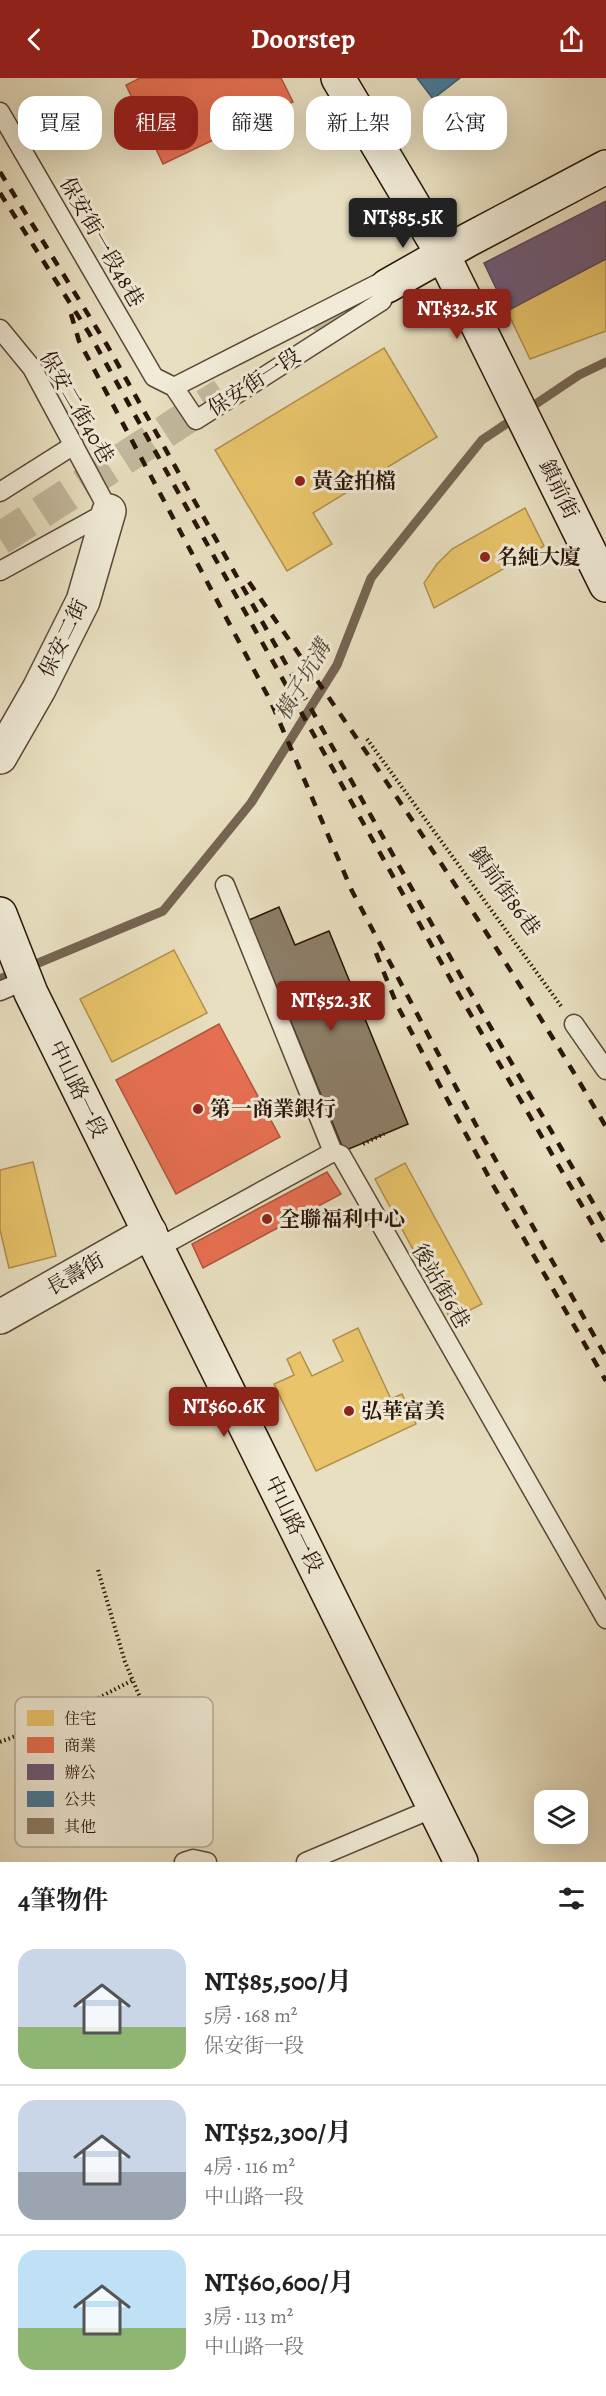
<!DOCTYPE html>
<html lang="zh-TW">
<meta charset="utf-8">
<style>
body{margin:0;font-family:Alegreya,"Noto Serif TC",serif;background:#f2f2f2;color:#222;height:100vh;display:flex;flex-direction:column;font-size:22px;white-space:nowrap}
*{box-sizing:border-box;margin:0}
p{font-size:20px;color:#767676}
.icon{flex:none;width:33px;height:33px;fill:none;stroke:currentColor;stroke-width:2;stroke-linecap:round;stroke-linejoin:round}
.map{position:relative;height:1784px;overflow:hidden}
.drawer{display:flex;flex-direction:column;background:#fff;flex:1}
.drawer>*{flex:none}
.guide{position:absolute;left:18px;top:18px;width:570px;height:54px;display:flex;gap:12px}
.buttons{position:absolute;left:534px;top:1712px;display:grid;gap:12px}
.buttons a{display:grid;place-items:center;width:54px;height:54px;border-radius:12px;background:#fff;box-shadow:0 6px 24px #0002;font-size:30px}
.price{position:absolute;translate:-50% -51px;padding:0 14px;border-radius:6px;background:#8f2418;color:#fff;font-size:20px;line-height:39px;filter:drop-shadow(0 2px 3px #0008)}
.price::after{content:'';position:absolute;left:50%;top:36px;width:18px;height:14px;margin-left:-9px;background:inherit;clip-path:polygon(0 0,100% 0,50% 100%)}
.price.current{background:#222;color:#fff}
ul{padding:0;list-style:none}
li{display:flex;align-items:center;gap:18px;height:150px;padding:0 18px}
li+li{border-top:2px solid #e0e0e0}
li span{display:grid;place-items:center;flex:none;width:168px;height:120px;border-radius:18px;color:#555}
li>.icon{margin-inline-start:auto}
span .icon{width:72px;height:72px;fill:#fffc;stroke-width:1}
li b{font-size:26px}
h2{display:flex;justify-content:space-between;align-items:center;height:72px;padding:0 18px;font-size:26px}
.chip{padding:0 21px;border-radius:18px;background:#fff;box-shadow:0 6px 24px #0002;font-size:21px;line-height:54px}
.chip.current{background:#8f2418;color:#fff}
header{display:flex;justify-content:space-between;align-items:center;height:78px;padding:0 18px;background:#8f2418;color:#fff;font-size:27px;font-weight:600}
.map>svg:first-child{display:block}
</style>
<header><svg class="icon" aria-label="back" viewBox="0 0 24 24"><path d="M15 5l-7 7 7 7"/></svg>Doorstep<svg class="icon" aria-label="share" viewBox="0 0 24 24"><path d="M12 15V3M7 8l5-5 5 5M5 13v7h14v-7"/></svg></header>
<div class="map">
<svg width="606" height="1784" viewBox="0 0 606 1784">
<rect width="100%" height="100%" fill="#e8dfc0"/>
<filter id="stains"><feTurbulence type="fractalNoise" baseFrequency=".00333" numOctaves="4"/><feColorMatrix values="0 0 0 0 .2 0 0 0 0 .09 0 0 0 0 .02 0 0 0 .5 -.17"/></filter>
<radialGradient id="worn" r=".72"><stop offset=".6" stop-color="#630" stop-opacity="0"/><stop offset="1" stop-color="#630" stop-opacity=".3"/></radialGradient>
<path fill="#e9c46a" stroke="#b0904d" stroke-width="1.5" d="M606 181V253L530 281 507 233Z
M384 270 437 359 313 435 332 466 287 493 215 372Z
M525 430 544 468 434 530 424 505 437 486 452 471Z
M174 872 207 935 112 984 80 921Z
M33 1084 56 1178 9 1190 0 1152V1092Z
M405 1085 482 1226 451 1242 375 1101Z
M358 1250 391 1321 402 1316 416 1346 316 1393 274 1306 294 1297 287 1281 300 1274 312 1298 343 1283 333 1262Z"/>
<path fill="#e76f51" stroke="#ae543b" stroke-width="1.5" d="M140 0H281L293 24 163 86 126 7Z
M219 946 280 1059 176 1116 116 1002Z
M327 1094 341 1116 203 1190 192 1166Z"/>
<path fill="#6d597a" stroke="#594558" stroke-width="1.5" d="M606 123V181L507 233 484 185Z"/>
<path fill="#457b9d" stroke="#3d5c71" stroke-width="1.5" d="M417 0H460L433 21Z"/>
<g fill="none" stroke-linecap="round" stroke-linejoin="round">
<path stroke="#756552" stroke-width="9" d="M0 901 163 833 251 725 337 587 371 500 482 362 579 297 606 284"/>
</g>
<path fill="#8d7e68" stroke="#2a1509" stroke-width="1.5" d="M279 829 295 867 329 853 408 1046 344 1073 249 842Z"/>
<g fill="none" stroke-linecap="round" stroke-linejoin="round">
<path stroke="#c2b79b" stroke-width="33" stroke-dasharray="33 16" stroke-linecap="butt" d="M316 255 387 208
M0 461 223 316"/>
<g stroke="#5a4837" stroke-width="21">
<path id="lane" d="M0 34 154 299 174 309
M377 206 387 208 382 223 196 342 174 309Z
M0 251 32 290 109 433 0 493
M0 414 74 367
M225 807 333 1074
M0 913 26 902
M574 946 606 992
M158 1170 333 1074 341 1077 606 1541
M184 1784 193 1781 207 1784
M306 1784 434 1730"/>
</g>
<g stroke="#5a4837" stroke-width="36">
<path id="street" d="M0 679 39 611 83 523 109 433
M0 1239 150 1154"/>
</g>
<g stroke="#2a1509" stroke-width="36">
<path id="secondary" d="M338 0 443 177 606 507
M387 208 468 162 606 89
M0 836 31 915 461 1784"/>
</g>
<path stroke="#2a1509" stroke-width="4" stroke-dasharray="1.5 3" stroke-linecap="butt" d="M367 661 561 928
M363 1066 384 1056
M98 1492 125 1584 165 1678 187 1758
M0 1664 50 1645 133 1602"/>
<use href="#lane" stroke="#f0ead6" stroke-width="18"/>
<use href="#street" stroke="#f0ead6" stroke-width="33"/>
<use href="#secondary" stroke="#f0ead6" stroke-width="33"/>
<path stroke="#2a1509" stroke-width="4.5" stroke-dasharray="10 10" stroke-linecap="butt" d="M0 94 107 267 462 900 606 1147
M0 115 89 255 460 918 606 1169
M71 236 79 263 271 624 352 813 476 1047 606 1279
M249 504C373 683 497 862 606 1049
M376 875 397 927 493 1107 606 1303"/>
</g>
<g fill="#8f2418" stroke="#f0ead6" stroke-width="2">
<circle cx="300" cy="403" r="6"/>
<circle cx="485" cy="479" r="6"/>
<circle cx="198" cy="1031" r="6"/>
<circle cx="267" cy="1141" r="6"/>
<circle cx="349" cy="1333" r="6"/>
</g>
<g text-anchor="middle" stroke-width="6" stroke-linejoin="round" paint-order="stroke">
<g font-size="21" fill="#2a1509" stroke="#f0ead6">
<text transform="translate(102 164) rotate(60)" y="7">保安街一段48巷</text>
<text transform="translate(254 304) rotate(-33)" y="7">保安街一段</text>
<text transform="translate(77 329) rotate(60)" y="7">保安二街40巷</text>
<text transform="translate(559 411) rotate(64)" y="7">鎮前街</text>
<text transform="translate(63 560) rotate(-64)" y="7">保安二街</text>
<text transform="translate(505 813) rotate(54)" y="7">鎮前街86巷</text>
<text transform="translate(78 1011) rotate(64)" y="7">中山路一段</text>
<text transform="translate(75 1196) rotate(-30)" y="7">長壽街</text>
<text transform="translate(441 1208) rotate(60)" y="7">後站街6巷</text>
<text transform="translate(294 1446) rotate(64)" y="7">中山路一段</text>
</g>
<g font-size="21" font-weight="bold" fill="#2a1509" stroke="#f0ead6" text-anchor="start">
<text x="312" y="410">黃金拍檔</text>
<text x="497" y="486">名純大廈</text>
<text x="210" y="1038">第一商業銀行</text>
<text x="279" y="1148">全聯福利中心</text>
<text x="361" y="1340">弘華富美</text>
</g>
<g font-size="22" font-style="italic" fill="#5c4a39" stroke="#f0ead6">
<text transform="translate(302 602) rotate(-60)" y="8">橫子坑溝</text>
</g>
</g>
<rect x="15" y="1619" width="198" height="150" rx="9" fill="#f0ead6" stroke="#b5aa98" stroke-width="1.5"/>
<rect x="27" y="1632" width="27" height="16" fill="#e9c46a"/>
<rect x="27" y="1659" width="27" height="16" fill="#e76f51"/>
<rect x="27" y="1686" width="27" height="16" fill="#6d597a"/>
<rect x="27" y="1713" width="27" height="16" fill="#457b9d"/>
<rect x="27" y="1740" width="27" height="16" fill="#8d7e68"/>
<g font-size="16" fill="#2a1509">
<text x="64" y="1646">住宅</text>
<text x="64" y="1673">商業</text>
<text x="64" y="1700">辦公</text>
<text x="64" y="1727">公共</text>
<text x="64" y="1754">其他</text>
</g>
<rect width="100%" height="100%" filter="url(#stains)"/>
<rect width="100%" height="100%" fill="url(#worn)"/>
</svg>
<div class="buttons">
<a><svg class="icon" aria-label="layers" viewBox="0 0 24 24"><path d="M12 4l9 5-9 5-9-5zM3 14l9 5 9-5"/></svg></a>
</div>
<b class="price current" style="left:403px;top:171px">NT$85.5K</b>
<b class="price" style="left:457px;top:262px">NT$32.5K</b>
<b class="price" style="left:331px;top:954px">NT$52.3K</b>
<b class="price" style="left:224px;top:1360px">NT$60.6K</b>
<div class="guide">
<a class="chip">買屋</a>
<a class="chip current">租屋</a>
<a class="chip">篩選</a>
<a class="chip">新上架</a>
<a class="chip">公寓</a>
</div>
</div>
<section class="drawer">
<h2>4筆物件<svg class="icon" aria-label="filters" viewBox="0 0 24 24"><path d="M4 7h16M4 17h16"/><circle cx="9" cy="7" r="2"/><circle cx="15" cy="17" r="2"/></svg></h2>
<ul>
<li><span style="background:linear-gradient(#c9d6e8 65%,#8fb573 0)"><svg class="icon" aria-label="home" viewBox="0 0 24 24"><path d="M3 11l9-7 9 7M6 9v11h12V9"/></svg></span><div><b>NT$85,500/月</b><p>5房 · 168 m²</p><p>保安街一段</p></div></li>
<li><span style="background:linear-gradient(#c9d6e8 60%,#9aa5b1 0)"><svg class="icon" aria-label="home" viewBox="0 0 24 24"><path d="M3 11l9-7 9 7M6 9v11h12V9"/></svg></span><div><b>NT$52,300/月</b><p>4房 · 116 m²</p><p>中山路一段</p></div></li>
<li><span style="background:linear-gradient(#bfe0f5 65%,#8fb573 0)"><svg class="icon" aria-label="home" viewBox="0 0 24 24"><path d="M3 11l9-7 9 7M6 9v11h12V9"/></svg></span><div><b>NT$60,600/月</b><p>3房 · 113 m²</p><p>中山路一段</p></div></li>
</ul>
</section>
